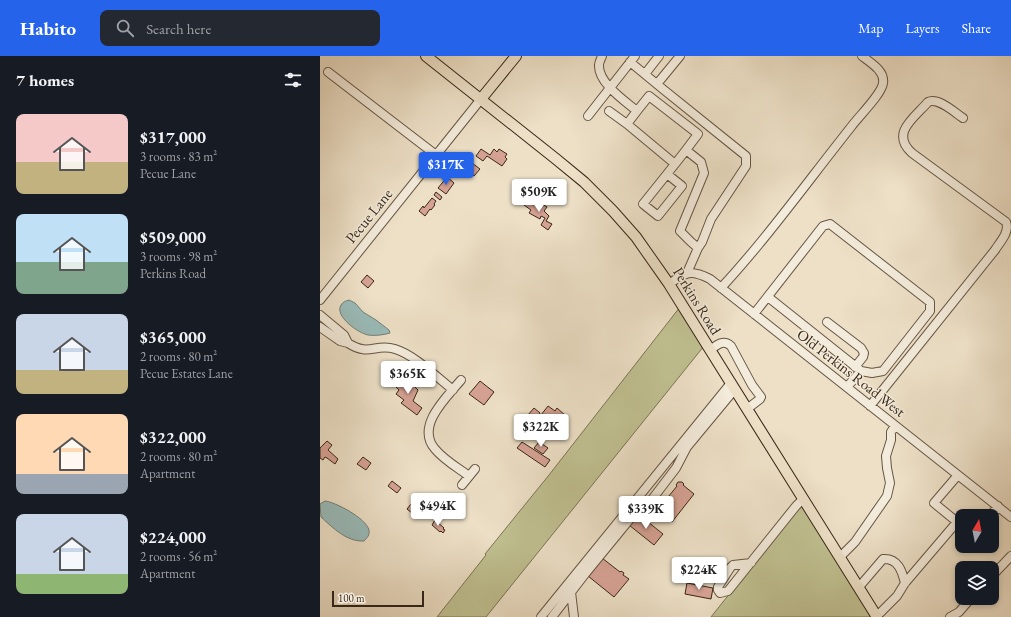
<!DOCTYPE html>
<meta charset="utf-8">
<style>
body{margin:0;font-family:"EB Garamond",serif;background:#242831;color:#f1f3f6;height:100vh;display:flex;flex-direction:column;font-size:15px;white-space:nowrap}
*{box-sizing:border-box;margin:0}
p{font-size:13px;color:#9ea1a6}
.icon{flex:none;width:22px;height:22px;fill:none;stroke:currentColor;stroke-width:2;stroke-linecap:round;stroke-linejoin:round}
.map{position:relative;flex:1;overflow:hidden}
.side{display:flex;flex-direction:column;background:#171b24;width:320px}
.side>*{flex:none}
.needle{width:26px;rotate:10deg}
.tools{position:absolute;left:635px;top:453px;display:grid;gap:8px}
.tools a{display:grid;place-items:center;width:44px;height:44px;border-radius:8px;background:#171b24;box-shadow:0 2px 6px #0003;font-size:20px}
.scale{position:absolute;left:12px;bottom:10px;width:92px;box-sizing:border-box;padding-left:4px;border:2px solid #392718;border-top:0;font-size:11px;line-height:14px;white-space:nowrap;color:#392718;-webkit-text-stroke:3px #f3ebdb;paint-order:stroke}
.price{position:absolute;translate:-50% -34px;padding:0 9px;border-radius:4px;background:#fff;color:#222;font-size:13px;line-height:26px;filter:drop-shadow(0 1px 2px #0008)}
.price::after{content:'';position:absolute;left:50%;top:24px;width:12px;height:9px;margin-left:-6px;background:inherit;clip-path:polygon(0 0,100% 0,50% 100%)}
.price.active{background:#2563eb;color:#fff}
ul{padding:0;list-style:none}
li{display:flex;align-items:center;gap:12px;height:100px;padding:0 16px}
li span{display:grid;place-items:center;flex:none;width:112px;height:80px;border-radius:8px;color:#555}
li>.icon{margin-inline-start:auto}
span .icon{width:48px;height:48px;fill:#fffc;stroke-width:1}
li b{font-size:17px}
h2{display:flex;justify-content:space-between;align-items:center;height:48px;padding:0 16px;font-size:17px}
header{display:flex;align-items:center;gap:24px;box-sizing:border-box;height:56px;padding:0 20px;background:#2563eb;color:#fff}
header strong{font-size:19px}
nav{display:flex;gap:22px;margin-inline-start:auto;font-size:14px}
.search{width:280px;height:36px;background:#242831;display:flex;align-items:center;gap:10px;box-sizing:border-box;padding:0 14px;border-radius:8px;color:#9ea1a6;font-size:15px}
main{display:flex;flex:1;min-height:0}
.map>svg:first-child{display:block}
</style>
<header>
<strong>Habito</strong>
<div class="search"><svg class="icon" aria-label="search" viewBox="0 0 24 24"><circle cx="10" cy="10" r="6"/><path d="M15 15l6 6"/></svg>Search here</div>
<nav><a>Map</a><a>Layers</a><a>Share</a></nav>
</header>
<main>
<section class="side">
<h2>7 homes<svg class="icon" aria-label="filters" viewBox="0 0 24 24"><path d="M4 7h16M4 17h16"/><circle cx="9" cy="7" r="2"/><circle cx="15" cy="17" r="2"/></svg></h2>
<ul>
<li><span style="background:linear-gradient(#f6c9c9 60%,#c2b280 0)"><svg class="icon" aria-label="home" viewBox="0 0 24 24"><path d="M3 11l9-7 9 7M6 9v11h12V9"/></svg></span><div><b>$317,000</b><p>3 rooms · 83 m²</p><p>Pecue Lane</p></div></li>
<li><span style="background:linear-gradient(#bfe0f5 60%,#7fa58c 0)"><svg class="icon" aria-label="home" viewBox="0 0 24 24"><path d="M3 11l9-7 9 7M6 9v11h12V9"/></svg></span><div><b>$509,000</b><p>3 rooms · 98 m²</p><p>Perkins Road</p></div></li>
<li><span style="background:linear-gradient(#c9d6e8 70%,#c2b280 0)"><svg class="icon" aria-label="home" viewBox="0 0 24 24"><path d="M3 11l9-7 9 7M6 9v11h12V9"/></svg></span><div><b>$365,000</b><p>2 rooms · 80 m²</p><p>Pecue Estates Lane</p></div></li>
<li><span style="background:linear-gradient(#ffd9b3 75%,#9aa5b1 0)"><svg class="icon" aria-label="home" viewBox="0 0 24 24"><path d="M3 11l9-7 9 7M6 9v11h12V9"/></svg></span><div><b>$322,000</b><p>2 rooms · 80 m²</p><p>Apartment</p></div></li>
<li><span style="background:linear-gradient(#c9d6e8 75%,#8fb573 0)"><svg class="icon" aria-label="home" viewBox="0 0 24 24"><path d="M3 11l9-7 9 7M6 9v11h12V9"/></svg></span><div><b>$224,000</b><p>2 rooms · 56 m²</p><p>Apartment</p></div></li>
</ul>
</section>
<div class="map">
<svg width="691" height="561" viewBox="0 0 691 561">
<rect width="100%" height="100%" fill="#ede0c7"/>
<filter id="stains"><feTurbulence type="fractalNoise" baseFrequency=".005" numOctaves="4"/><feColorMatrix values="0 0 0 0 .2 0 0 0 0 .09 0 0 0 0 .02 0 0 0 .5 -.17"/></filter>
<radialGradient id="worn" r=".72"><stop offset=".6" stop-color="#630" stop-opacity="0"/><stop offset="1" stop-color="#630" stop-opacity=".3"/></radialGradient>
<path fill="#c0c091" stroke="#7c7454" d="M360 251 384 290 166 561H117L166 499 165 498 229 419Z
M482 447 553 561H391Z"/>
<path fill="#9abcba" stroke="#738079" d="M29 244 35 247 43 256 56 264 69 274 70 277C64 279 54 280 48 279 38 277 14 260 21 249 23 246 25 245 29 244Z
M5 445C15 446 46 462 49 474 50 479 47 482 44 485 27 486 13 472 1 461L0 448Z"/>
<path fill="#d6a294" stroke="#392718" d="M161 93 170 99 174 93 177 96 179 93 187 98 185 101 187 103 182 110 167 100 163 105 156 100Z
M152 107 160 113 154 120 146 114Z
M127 121 134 127 126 138 118 132Z
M116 136 122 141 120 144 114 139Z
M112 142 116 145 114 148 115 149 111 154 110 153 105 160 99 155 103 150 104 152Z
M205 145 214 149 217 145 227 151 224 155 229 160 226 165 232 168 228 174 221 169 225 162 221 160 220 163 209 157 211 154 204 149Z
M47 219 54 225 48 232 41 226Z
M84 320 87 322 86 325 90 327 91 326 96 329 95 331 98 334 93 345 102 352 97 359 81 347 84 344 76 338 79 334 75 330Z
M160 325 174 336 164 349 149 338Z
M228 350 235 355 237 352 246 360 243 364 245 365 243 368 235 363 230 369 234 373 229 380 216 369 221 363 219 361 215 366 207 360 214 352 220 357 219 359 221 360V359Z
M7 385 12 389 8 394 18 403 15 408 7 402 5 401 3 404 0 402V392Z
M202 386 230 404 225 411 197 392Z
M219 386 228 392 223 398 214 392Z
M43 401 51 407 46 414 37 408Z
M72 425 81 432 77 437 68 430Z
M358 426H362L364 428 363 429 374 438 352 466 345 460 344 462 336 456 357 430 356 429Z
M95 443 106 453 98 462 87 453Z
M318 458 343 478 334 489 309 469Z
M115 464 124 472 123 473 125 474 123 477 121 475 120 476 112 469Z
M282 502 300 516 301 515 304 517 303 519 309 523 294 541 268 520Z
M382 508 395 512V514H396L394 522 378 519 380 509 382 510Z
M367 527 393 532 391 543 365 538Z"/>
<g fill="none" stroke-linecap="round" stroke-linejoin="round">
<g stroke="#654" stroke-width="10">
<path id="minor" d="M282 0C281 3 279 6 279 9 278 27 305 45 317 55L329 40 378 78 366 94 381 106 384 117 360 175 371 186 378 192 367 217
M310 6 344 34 426 100V110L391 163 382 186 378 192
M8 16 116 99
M325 18 339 0
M337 28 360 0
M289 55 307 68
M317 55 307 68 355 108 366 94
M268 60 315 0
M347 118 362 130 338 160 323 148 355 108
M349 228C366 216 370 213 390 223L691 461
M401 232C448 181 488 125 531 71 538 61 562 38 563 27 565 15 551 7 542 0
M0 244 161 43
M434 258 503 170 510 168 610 246V255L563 315 552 317 541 315 448 241
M0 259 24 279 28 287 20 285 0 271
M507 266 541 292 544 297 543 301 535 311
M28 287C49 301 55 287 75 293 93 298 118 322 133 334
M390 294C397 289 403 283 411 290L432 329 441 341 440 343 427 353
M141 324C127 341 95 370 115 393 124 404 138 412 149 420
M527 331 541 315
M550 350 675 194C680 186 690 176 686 166L592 97C570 77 594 62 608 46 618 41 634 56 643 62
M638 419 614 447 642 470
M142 429 155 413
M670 460 678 450
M520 501 535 486 567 440 570 427 567 412 566 400 571 384V376L575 370
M431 507 413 509 410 512 398 531V534L400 537 408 535 476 450 483 443
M672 520 691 500
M539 531 563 503C578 502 582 515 585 527
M251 536 254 561
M557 560 577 540 585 527 637 466
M221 561 411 327
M232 561 265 518 319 452 330 446 356 412 367 391 415 333
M630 561 639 556 651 542"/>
</g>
<g stroke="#392718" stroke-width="12">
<path id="major" d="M106 0 236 103 264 126 293 155 316 181 349 228 557 561
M161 43 196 0"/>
</g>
<use href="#minor" stroke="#f3ebdb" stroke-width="8"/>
<use href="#major" stroke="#ede0c7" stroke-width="10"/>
</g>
<g text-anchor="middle" stroke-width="3" stroke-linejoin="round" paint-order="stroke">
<g font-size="15" fill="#392718" stroke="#f3ebdb">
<text transform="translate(49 160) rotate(-51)" y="5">Pecue Lane</text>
<text transform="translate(377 245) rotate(58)" y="5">Perkins Road</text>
<text transform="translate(531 317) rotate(38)" y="5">Old Perkins Road West</text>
</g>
</g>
<rect width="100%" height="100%" filter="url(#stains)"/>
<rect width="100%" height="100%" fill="url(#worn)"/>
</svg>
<div class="tools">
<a><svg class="needle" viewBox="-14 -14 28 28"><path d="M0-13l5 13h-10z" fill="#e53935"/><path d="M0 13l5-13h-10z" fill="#9ea1a6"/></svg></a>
<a><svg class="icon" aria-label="layers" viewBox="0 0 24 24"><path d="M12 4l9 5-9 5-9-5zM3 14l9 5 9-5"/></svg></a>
</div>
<div class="scale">100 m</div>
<b class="price active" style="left:126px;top:130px">$317K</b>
<b class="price" style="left:219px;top:157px">$509K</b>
<b class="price" style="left:88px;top:339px">$365K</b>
<b class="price" style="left:221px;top:392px">$322K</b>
<b class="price" style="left:118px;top:471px">$494K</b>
<b class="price" style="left:326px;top:474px">$339K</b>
<b class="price" style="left:379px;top:535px">$224K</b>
</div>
</main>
